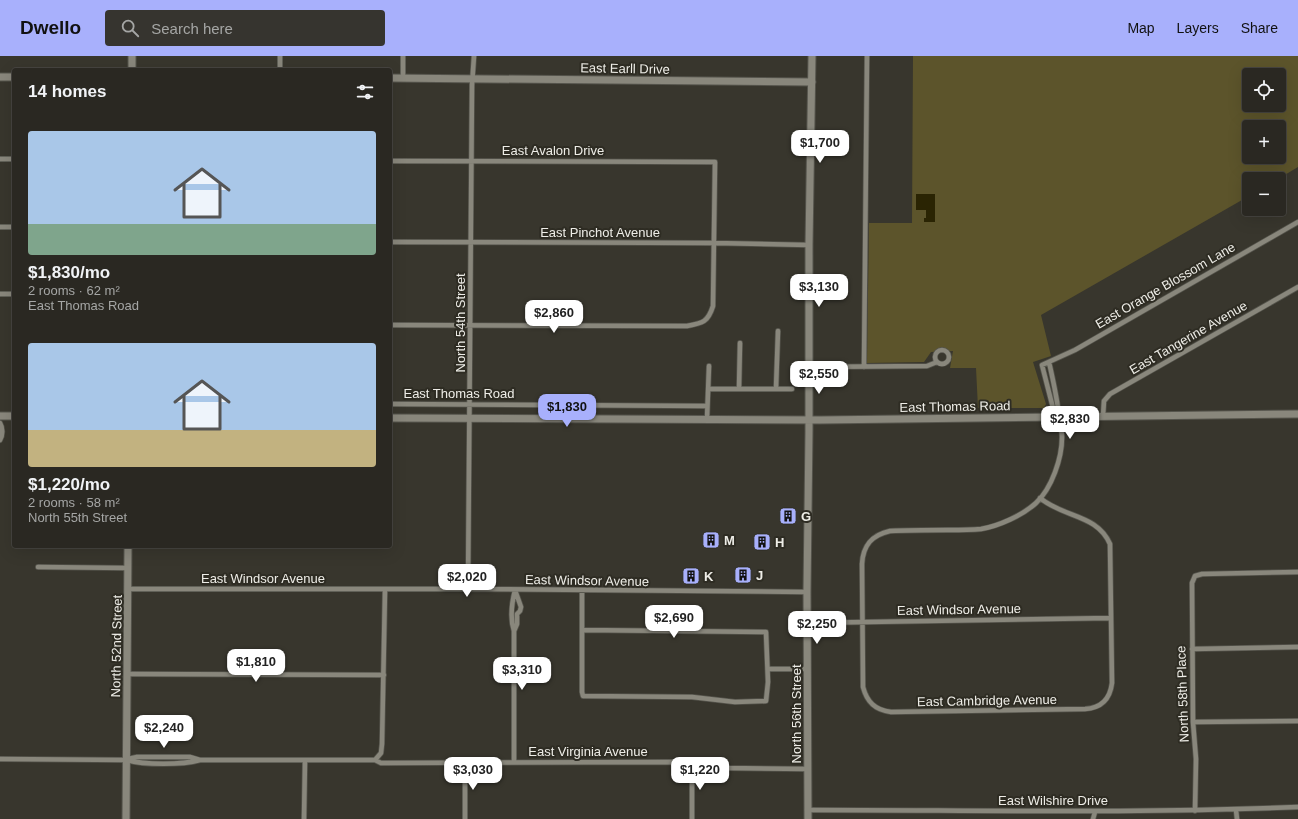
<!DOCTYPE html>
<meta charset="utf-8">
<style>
body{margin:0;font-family:Arial,sans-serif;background:#36342f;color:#f1f3f6;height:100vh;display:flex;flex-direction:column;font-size:15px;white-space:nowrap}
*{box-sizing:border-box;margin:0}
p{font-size:13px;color:#a5a6a5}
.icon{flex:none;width:22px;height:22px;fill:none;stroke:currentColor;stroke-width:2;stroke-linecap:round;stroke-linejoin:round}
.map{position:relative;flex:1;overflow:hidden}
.drawer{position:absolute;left:12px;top:12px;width:380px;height:480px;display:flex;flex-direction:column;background:#2a2822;border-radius:4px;box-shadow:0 4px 16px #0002,0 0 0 1px #464440}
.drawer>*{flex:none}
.fabs{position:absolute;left:1242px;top:12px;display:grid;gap:8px}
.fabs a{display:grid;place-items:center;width:44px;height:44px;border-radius:4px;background:#2a2822;box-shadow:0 4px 16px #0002,0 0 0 1px #464440;font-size:20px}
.price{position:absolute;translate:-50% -34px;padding:0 9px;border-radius:8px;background:#fff;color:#222;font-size:13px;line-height:26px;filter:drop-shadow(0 1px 2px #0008)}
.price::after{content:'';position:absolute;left:50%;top:24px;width:12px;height:9px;margin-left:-6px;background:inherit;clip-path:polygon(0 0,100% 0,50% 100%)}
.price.selected{background:#a8b0fc;color:#111}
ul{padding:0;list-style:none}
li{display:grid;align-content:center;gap:8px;height:212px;padding:0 16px}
li span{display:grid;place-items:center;height:124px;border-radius:4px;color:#555}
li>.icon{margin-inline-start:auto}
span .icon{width:72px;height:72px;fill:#fffc;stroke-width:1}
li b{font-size:17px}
h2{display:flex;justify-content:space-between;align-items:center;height:48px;padding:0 16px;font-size:17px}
header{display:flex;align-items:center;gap:24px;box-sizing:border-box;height:56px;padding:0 20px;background:#a8b0fc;color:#111}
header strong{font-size:19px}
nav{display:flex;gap:22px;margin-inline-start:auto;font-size:14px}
.search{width:280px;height:36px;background:#36342f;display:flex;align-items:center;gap:10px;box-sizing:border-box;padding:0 14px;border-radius:4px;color:#a5a6a5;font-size:15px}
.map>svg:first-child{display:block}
</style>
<header>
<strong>Dwello</strong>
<div class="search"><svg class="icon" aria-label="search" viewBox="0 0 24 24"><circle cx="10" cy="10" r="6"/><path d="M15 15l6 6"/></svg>Search here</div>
<nav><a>Map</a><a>Layers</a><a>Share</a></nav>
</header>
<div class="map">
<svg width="1298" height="763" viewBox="0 0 1298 763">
<rect width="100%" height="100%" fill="#38362d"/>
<path fill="#5c542b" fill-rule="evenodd" d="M913 0H1298V111L1278 123H1249V140L1041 259 1051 300 1033 306 1046 348 1044 352H978L976 312H950L953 295 931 296 924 306 867 307 869 167H912ZM1249 19H1279V49H1249ZM1249 71H1279V101H1249Z"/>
<path fill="#2a2403" d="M916 138H935V166H924V162H926V154H916Z"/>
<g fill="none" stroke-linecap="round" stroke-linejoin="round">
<g stroke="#55544c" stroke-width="6">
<path id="street" d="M280 14V0
M403 22V0
M0 103H14
M390 105 715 106 713 250C708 266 703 267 687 270L390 269
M0 171H14
M390 186 714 187 809 189
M0 238H14
M935 301a7 7 0 1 1 14 0a7 7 0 1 1-14 0Z
M809 311 927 310 937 306
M864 311 867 0
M709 333H792
M739 333 740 287
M776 333 778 275
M390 348 707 350
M1103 360 1104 345 1110 338 1298 231
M1058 361 1053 352 1042 309 1075 294 1298 166
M707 363 709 310
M0 367C3 372 3 379 0 384
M1040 442C1064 462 1097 458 1110 488L1112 627C1110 643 1102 652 1085 653L891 656C875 654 867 646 863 631L862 508C863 489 872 479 890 475 910 474 929 474 948 474 959 474 970 474 981 473 999 470 1023 459 1036 447 1052 432 1062 402 1062 381 1062 373 1059 367 1059 360 1057 341 1053 324 1049 306
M38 511 128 512
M128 533H470L807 536
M468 534 472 29 474 0
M582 535V636L583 640 692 641 735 646 766 645 768 626 766 576 582 574
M807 567 1111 562
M514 575 517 568V558L520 555 521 551 515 534
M1192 593 1298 591
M768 613H807
M127 618 384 619
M1193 666 1298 665
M0 703 127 704C144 709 182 709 200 704H375L381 707 671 706 704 707 725 712 808 713
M128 703 137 701H190L200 704
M375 704 381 697 382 688 385 534
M514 706V575C510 563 512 546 515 534
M807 754C971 754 1135 758 1298 751
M1236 754 1237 763
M1195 755 1196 703 1193 666 1192 527 1195 520 1202 518 1298 516
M304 763 305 704
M465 763V706
M692 763V707
M1093 763 1095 756"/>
</g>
<g stroke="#55544c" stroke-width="9">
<path id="secondary" d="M132 14V0
M0 21H14
M390 22 812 26
M0 360H14
M390 362 820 364 1298 358
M126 763 128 490
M808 763 807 536 809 375V189L812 0"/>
</g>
<use href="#street" stroke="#89877c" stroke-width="4.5"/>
<use href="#secondary" stroke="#89877c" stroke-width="7"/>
</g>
<defs>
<g id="building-square" transform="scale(0.9)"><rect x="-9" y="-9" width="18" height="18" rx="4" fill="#a8b0fc" stroke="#2e2c23"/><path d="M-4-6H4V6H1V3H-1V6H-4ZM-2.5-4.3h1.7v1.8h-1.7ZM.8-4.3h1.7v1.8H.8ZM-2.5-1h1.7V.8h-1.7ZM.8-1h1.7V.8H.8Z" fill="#111"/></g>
</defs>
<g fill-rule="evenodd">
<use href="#building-square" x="788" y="460"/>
<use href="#building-square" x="711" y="484"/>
<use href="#building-square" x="762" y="486"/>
<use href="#building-square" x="743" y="519"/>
<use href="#building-square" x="691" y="520"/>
</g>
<g text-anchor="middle" stroke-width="4" stroke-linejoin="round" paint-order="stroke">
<g font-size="13" fill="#eeede7" stroke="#2e2c23">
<text transform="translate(625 12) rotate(1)" y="5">East Earll Drive</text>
<text x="553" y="99">East Avalon Drive</text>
<text x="600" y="181">East Pinchot Avenue</text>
<text transform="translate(1165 229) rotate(-30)" y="5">East Orange Blossom Lane</text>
<text transform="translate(460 267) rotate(-90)" y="5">North 54th Street</text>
<text transform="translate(1188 281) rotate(-30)" y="5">East Tangerine Avenue</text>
<text x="459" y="342">East Thomas Road</text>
<text transform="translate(955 350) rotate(-1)" y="5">East Thomas Road</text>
<text x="263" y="527">East Windsor Avenue</text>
<text transform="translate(587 524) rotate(1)" y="5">East Windsor Avenue</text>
<text transform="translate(959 553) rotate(-1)" y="5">East Windsor Avenue</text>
<text transform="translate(116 590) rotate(-89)" y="5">North 52nd Street</text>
<text transform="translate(1182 638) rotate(-92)" y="5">North 58th Place</text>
<text transform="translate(987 644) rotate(-1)" y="5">East Cambridge Avenue</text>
<text transform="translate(796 658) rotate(-90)" y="5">North 56th Street</text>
<text x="588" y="700">East Virginia Avenue</text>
<text x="1053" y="749">East Wilshire Drive</text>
</g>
<g font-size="13" font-weight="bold" fill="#eeede7" stroke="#2e2c23" text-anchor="start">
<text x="801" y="465">G</text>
<text x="724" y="489">M</text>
<text x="775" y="491">H</text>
<text x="756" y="524">J</text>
<text x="704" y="525">K</text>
</g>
</g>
</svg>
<div class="fabs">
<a><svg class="icon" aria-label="locate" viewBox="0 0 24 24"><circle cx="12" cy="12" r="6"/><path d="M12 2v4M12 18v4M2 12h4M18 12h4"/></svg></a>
<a>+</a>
<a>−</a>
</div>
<b class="price" style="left:820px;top:108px">$1,700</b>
<b class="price" style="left:819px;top:252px">$3,130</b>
<b class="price" style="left:554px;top:278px">$2,860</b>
<b class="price" style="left:819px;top:339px">$2,550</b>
<b class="price selected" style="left:567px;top:372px">$1,830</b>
<b class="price" style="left:1070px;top:384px">$2,830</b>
<b class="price" style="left:467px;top:542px">$2,020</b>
<b class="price" style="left:674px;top:583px">$2,690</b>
<b class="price" style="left:817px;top:589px">$2,250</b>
<b class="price" style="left:256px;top:627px">$1,810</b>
<b class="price" style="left:522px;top:635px">$3,310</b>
<b class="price" style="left:164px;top:693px">$2,240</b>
<b class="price" style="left:473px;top:735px">$3,030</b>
<b class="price" style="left:700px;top:735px">$1,220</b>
<section class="drawer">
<h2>14 homes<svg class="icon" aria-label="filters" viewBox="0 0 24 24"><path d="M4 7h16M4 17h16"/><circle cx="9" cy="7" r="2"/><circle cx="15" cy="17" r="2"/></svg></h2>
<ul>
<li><span style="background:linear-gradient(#a9c7e8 75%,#7fa58c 0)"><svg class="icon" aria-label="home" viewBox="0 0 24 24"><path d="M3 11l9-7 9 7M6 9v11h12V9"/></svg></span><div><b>$1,830/mo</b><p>2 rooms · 62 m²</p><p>East Thomas Road</p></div></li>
<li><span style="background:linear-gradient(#a9c7e8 70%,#c2b280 0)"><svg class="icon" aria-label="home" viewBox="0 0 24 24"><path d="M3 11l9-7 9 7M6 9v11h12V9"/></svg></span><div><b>$1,220/mo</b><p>2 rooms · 58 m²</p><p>North 55th Street</p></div></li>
</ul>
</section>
</div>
